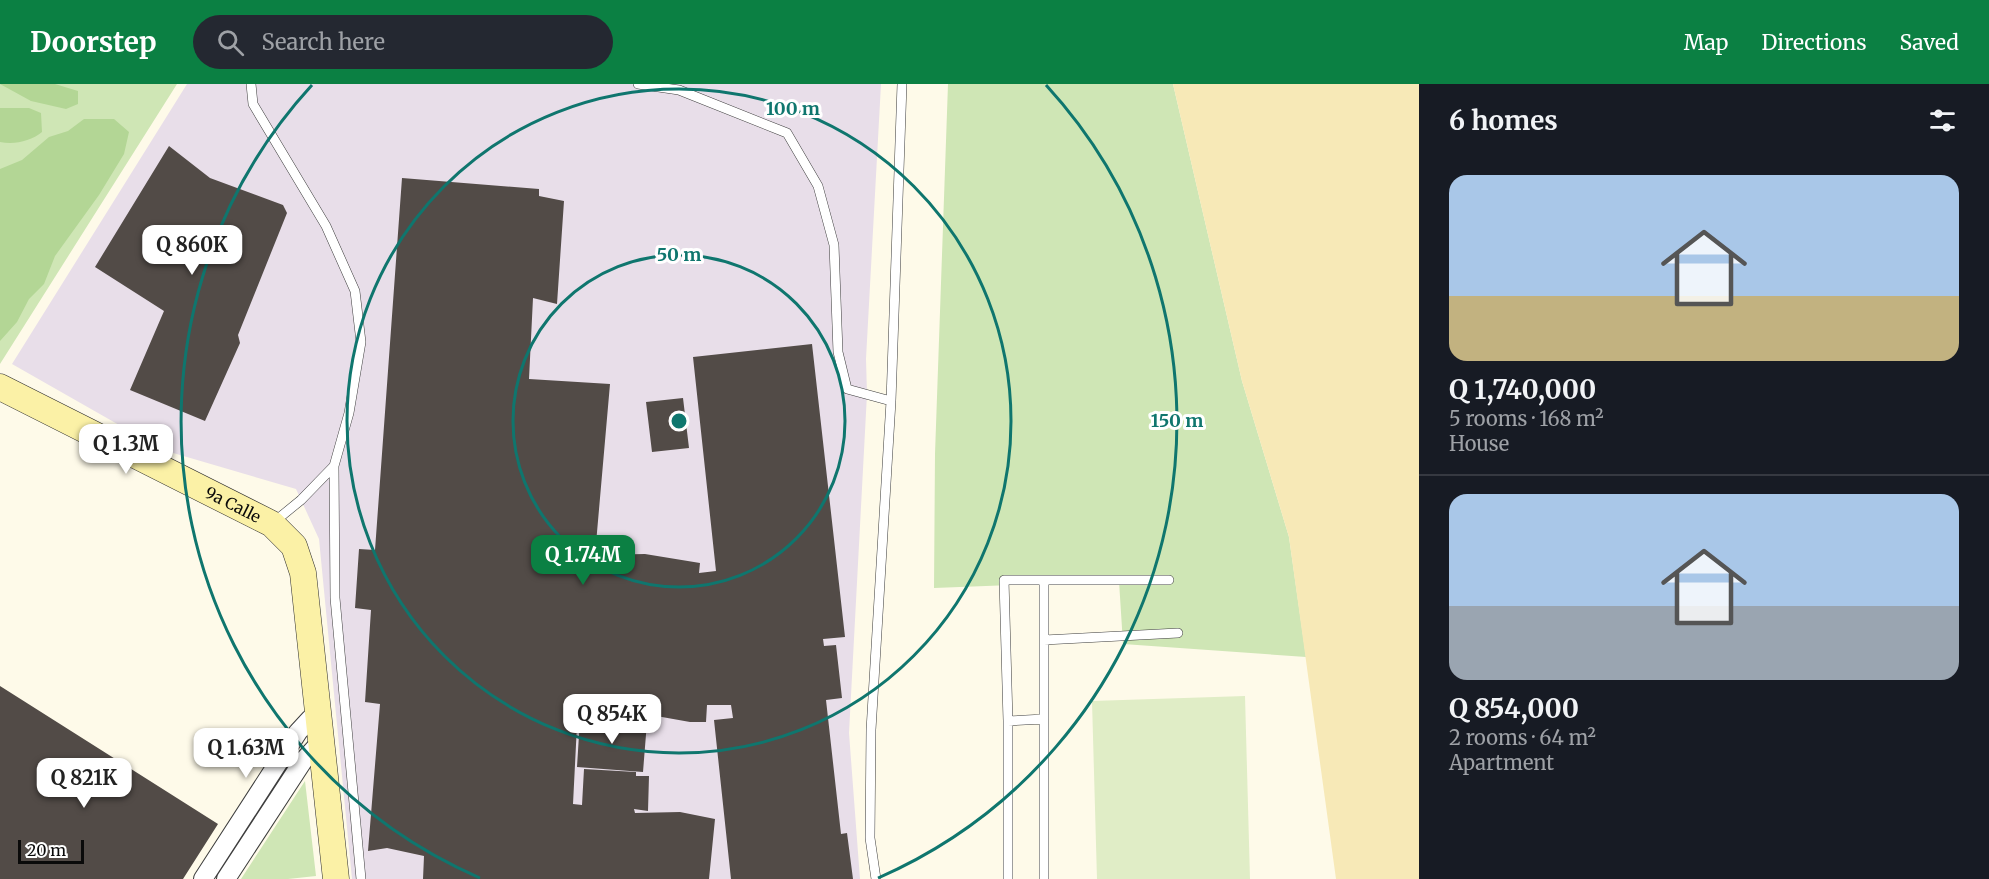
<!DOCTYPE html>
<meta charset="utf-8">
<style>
body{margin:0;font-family:Merriweather,serif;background:#242831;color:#f1f3f6;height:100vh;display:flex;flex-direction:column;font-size:22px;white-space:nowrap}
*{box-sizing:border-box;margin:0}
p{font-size:20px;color:#9ea1a6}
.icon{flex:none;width:33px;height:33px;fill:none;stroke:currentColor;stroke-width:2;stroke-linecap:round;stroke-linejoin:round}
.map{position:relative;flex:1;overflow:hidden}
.drawer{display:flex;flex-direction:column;background:#171b24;width:570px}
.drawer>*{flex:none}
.scale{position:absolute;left:18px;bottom:15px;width:66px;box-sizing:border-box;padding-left:6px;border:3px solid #0a0a0a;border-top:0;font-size:16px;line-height:21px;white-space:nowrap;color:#0a0a0a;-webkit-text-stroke:4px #fff;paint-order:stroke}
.price{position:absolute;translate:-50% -51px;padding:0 14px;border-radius:12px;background:#fff;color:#222;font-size:20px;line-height:39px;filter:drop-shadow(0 2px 3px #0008)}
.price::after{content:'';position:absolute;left:50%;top:36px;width:18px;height:14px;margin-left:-9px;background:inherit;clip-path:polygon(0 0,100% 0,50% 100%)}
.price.selected{background:#0b8043;color:#fff}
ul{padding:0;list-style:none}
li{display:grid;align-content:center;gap:12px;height:318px;padding:0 30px}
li+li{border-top:2px solid #363941}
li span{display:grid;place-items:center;height:186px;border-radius:18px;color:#555}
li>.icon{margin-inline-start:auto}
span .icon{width:108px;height:108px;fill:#fffc;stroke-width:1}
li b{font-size:26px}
h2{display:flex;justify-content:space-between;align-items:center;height:72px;padding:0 30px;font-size:26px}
header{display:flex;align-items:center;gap:36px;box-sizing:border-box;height:84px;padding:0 30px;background:#0b8043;color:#fff}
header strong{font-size:28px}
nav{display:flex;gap:33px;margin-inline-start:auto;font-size:21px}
.search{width:420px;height:54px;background:#242831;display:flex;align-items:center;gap:15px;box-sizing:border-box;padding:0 21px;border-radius:33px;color:#9ea1a6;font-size:22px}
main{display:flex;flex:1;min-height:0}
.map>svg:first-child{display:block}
</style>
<header>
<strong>Doorstep</strong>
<div class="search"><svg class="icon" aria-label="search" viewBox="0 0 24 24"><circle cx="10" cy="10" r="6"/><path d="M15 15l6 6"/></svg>Search here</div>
<nav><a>Map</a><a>Directions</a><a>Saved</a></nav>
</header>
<main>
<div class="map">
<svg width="1419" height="795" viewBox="0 0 1419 795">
<rect width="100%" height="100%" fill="#fefae9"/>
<path fill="#e8dee9" d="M187 0H881L866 275 867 310 849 649 860 795H352L319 455 296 405 163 366 12 280Z"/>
<path fill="#cfe6b5" d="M0 0H177L0 280Z
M948 0H1173L1242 297 1289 453 1306 573 1123 560 1119 497 934 504 935 370Z
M305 697 316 792 288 795H241Z"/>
<path fill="#b3d695" d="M0 0H55L78 7V20L66 25 31 17Z
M0 24H29L41 29 42 48C31 57 15 61 0 58Z
M84 35H114L129 48 124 70 99 111 55 172 44 200 29 215 17 238 0 257V85L22 76 49 53 68 47Z"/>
<path fill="#f7e9b7" d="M1173 0H1419V795H1336L1289 453 1242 297Z"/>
<path fill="#e0edc6" d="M1245 612 1250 795H1097L1092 617Z"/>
<path fill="#524b47" d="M169 62 210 94 283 121 287 129 238 251 240 259 205 337 130 306 164 227 95 183Z
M402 94 539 105V112L564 117 557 220 533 214 529 295 610 300 595 471 645 470 700 479 699 489 716 487 693 273 812 260 845 553 823 555 824 562 836 561 842 614 826 616 841 750 847 749 853 795H731L714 636 733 634 731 621H707L706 638H690L634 628H584V622L578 621 573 720 582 721 584 685 636 688V692H649L648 727 634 725 635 729 680 728 715 735 709 795H423L424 772 387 764 368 767 380 620 365 618 371 526 355 524 359 465 375 466Z
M683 314 689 364 652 368 646 318Z
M0 602 218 740 183 795H0Z
M605 634 606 637 647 638 643 688 577 683 580 635Z"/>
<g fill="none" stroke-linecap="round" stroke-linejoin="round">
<g stroke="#3d3d3d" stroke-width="10">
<path id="service" d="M251 0 253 20 326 142 355 207 361 258 349 329 334 382 301 416 274 438
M638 0 679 6 787 49 818 102 834 161 838 268 847 305 891 317 871 646 870 754 876 795
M891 317 902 0
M334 382 335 514 361 795
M1044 496V795
M1044 556 1178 549
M1008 637 1044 635
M1008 795V637L1004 496H1169"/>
</g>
<g stroke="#3d3d3d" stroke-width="20">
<path id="minor" d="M203 795 298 648 310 635 318 632
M226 795 303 677 315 664 321 661"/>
</g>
<g stroke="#2c2c2c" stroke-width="27">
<g id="secondary">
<path id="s1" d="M0 303 272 440 294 462 303 489 336 795"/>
</g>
</g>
<use href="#service" stroke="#fff" stroke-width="9"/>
<use href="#minor" stroke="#fff" stroke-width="18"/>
<use href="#secondary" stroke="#fbf1a6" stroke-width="26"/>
</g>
<g fill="none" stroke="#0f766e" stroke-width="3">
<circle cx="679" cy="337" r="166"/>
<circle cx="679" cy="337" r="332"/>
<path d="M480 794A498 498 0 0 1 312 1M1046 1A498 498 0 0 1 878 794"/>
</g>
<g text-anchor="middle" stroke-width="6" stroke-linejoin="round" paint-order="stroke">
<g font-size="16" fill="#0a0a0a" stroke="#fff">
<text dy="6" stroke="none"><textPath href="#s1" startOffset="261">9a Calle</textPath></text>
</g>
</g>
<circle cx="679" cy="337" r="9" fill="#0f766e" stroke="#fff" stroke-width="3"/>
<g font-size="18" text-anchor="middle" font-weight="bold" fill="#0f766e" stroke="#fff" stroke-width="6" stroke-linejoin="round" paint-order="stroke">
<text x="793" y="31">100 m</text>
<text x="679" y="177">50 m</text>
<text x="1177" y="343">150 m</text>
</g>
</svg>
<div class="scale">20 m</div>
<b class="price" style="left:192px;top:192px">Q 860K</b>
<b class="price" style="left:126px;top:391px">Q 1.3M</b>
<b class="price selected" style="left:583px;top:502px">Q 1.74M</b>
<b class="price" style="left:612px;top:661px">Q 854K</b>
<b class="price" style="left:246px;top:695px">Q 1.63M</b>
<b class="price" style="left:84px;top:725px">Q 821K</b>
</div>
<section class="drawer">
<h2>6 homes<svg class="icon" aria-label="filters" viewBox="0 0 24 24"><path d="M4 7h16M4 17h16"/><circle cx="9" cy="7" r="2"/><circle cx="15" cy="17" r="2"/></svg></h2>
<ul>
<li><span style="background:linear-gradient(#a9c7e8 65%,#c2b280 0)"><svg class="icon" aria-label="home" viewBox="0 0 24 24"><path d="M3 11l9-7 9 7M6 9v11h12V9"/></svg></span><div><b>Q 1,740,000</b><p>5 rooms · 168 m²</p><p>House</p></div></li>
<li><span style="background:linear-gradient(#a9c7e8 60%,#9aa5b1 0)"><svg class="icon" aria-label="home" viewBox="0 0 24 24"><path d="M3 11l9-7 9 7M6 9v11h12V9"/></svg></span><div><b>Q 854,000</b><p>2 rooms · 64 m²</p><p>Apartment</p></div></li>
</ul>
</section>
</main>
